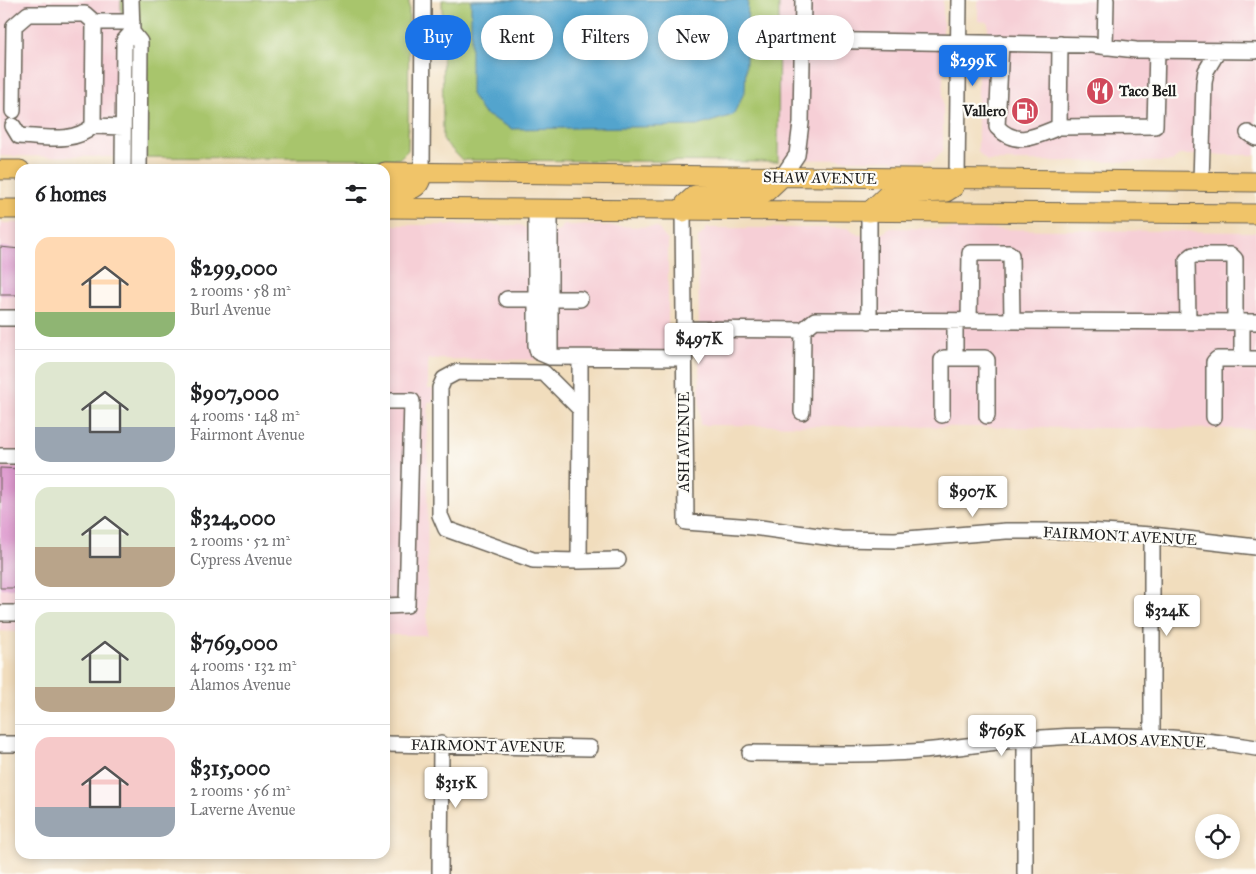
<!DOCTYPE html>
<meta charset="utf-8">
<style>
body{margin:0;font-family:"IM FELL Great Primer",serif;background:#f2f2f2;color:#202124;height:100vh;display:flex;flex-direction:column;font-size:19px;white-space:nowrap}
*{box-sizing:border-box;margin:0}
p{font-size:16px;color:#757577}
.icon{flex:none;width:28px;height:28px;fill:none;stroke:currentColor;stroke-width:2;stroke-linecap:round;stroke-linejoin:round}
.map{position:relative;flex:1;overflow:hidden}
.sheet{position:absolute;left:15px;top:164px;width:375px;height:695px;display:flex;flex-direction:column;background:#fff;border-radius:15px;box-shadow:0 2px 8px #0003}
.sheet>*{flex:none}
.hud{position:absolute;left:405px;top:15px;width:475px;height:45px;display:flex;gap:10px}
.buttons{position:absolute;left:1195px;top:814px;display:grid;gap:10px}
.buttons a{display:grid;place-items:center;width:45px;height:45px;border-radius:50%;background:#fff;box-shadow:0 2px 8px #0003;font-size:25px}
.price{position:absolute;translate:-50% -42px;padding:0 11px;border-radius:5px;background:#fff;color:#222;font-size:16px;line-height:32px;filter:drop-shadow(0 1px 2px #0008)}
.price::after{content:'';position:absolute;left:50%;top:30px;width:15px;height:11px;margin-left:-8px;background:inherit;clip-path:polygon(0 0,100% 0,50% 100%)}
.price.current{background:#1a73e8;color:#fff}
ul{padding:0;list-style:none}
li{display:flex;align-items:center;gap:15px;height:125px;padding:0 20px}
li+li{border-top:1px solid #e0e0e0}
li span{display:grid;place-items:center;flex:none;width:140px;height:100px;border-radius:15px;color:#555}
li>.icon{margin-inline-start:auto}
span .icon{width:60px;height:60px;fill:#fffc;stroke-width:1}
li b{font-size:21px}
h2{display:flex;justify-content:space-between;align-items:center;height:60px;padding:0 20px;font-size:21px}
.tag{padding:0 18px;border-radius:22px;background:#fff;box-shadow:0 2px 8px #0003;font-size:18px;line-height:45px}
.tag.current{background:#1a73e8;color:#fff}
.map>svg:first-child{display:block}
</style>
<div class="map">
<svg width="1256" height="874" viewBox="0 0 1256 874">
<rect width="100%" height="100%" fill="#fdfcf7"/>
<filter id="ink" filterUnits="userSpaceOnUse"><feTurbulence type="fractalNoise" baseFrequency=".02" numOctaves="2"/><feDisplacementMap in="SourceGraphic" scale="10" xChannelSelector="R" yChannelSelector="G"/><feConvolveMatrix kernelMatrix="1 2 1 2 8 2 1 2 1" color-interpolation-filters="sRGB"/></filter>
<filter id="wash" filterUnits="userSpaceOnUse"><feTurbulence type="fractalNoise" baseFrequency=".0096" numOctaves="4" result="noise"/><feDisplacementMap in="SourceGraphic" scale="20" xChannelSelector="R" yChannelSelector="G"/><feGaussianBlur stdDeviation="1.12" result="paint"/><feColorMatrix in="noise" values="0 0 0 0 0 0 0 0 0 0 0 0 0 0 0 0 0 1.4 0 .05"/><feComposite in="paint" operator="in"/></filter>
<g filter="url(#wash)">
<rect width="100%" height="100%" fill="#f1ddbd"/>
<path fill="#f6cfd6" d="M0 0H121V157L0 156Z
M779 0H943V151L933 161 779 159Z
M978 0H1256V155H1179L1172 162 987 161 978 152V72L988 58V22L978 21Z
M0 223H20V632L0 631Z
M385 225H521L531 232H557L564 225 657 227 668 241V361L428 359V389H433V402H428L427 635H385Z
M707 228H849L858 235H880L890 228 1256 232V429L700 425 698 238Z"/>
<path fill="#a8c56c" stroke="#627044" d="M121 0H409L408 150 399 159 121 157Z
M442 0H779L778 162 462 160 443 140Z"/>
<path fill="#53a4cd" stroke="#386074" d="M471 0H748L745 91 733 115 697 126 512 129 483 113 471 94Z"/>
<g id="blocks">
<path fill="#dd98cd" d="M0 247 20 249V295H0Z
M0 468 20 469V588H0Z"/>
</g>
</g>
<g filter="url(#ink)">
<use href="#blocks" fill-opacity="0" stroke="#676054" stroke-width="1"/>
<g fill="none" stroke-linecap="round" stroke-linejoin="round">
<g stroke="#676054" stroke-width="18">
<path id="minor" d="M131 0 132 32 140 42 139 169
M94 22H132
M803 40 1092 45 1136 50 1256 51
M1001 43 997 127C1017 148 1036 136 1059 127L1060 44
M1105 47 1106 0
M13 111 14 26 28 14H85L94 22 93 126
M13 126 19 136C44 137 73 144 93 126L123 127
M1059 127 1155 126 1157 50
M1248 133 1256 138
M123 169 124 41 132 32
M422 173 423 0
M782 177 797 155 801 123 803 0
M957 179 959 0
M1201 181 1204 83 1206 71 1218 51
M536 210V345L538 352 550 357 684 358
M683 212 686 522 753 527 840 539 895 540 1006 531H1085L1152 535 1256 547
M869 212V321
M507 299H580
M0 318H20
M969 321 970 253H1009L1011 255 1012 321
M1188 322 1187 260 1193 255H1231L1235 259V322
M683 329 803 330 815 320 1256 322
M550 357V210
M955 358V321
M1242 359V322
M457 372 544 373 580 409 579 561 533 560 446 529 440 515V388L444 379Z
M385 401H412L407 605 385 606
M580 409V358
M802 412 803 330
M942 415V360L944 358H985L987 360V416
M1214 417V362L1217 359H1256
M0 456H20
M579 561 618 560
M0 613H20
M1152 738V535
M0 744H20
M385 744 590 748
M750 753C803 753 857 756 909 752 948 750 987 742 1026 739 1100 733 1183 735 1256 748
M440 874 441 744
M1025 874V739"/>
</g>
<g stroke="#676054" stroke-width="21">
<path id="major" d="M0 170H20
M385 172 1256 182
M385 190C402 190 420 195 422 173
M385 208 1256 214
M0 209H20
M683 212 685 204 695 195 766 192 782 177
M869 212 888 194 946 192 954 187 957 179"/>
</g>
<use href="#minor" stroke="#fff" stroke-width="15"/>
<use href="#major" stroke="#f0c469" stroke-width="19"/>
</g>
</g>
<defs>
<g id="restaurant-disc" transform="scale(1.4375)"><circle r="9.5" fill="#d1495b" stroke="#fdfcf7"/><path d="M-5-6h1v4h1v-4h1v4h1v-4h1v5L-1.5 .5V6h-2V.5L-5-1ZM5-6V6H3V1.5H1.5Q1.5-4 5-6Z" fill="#fff"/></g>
<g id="fuel-disc" transform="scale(1.4375)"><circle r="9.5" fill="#d1495b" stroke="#fdfcf7"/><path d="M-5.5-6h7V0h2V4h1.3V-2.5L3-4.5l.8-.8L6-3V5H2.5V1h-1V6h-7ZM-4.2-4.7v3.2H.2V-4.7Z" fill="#fff"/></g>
</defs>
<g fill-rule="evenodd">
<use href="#restaurant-disc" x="1100" y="91"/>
<use href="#fuel-disc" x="1025" y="111"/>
</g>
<g text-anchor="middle" stroke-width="4.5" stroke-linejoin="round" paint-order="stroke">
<g font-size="15" font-weight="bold" fill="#1c1c1c" stroke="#fdfcf7" text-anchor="start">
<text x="1119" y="96">Taco Bell</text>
<text x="1006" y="116" text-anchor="end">Vallero</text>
</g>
<g font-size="15" fill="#1c1c1c" stroke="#fdfcf7">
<text transform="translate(820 178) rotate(1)" y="5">SHAW AVENUE</text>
<text transform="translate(684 442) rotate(-90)" y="5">ASH AVENUE</text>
<text transform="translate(1120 536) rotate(3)" y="5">FAIRMONT AVENUE</text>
<text transform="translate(1138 740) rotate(2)" y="5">ALAMOS AVENUE</text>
<text transform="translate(488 746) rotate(1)" y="5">FAIRMONT AVENUE</text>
</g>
</g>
</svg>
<div class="buttons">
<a><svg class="icon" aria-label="locate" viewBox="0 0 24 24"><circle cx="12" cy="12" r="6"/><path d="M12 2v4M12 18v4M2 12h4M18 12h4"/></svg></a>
</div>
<b class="price current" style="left:973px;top:87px">$299K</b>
<b class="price" style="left:699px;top:365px">$497K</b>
<b class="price" style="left:973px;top:518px">$907K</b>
<b class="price" style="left:1167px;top:637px">$324K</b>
<b class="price" style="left:1002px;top:757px">$769K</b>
<b class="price" style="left:456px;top:809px">$315K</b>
<div class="hud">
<a class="tag current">Buy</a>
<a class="tag">Rent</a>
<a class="tag">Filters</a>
<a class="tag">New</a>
<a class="tag">Apartment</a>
</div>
<section class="sheet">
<h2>6 homes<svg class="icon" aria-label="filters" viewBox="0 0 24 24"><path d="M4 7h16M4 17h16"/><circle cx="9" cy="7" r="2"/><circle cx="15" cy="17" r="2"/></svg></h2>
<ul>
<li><span style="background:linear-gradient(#ffd9b3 75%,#8fb573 0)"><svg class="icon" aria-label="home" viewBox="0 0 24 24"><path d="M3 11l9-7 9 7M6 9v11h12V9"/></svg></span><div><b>$299,000</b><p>2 rooms · 58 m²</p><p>Burl Avenue</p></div></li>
<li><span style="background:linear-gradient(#dfe7d0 65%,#9aa5b1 0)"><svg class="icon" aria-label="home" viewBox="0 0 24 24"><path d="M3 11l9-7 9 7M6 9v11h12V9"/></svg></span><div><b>$907,000</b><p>4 rooms · 148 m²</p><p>Fairmont Avenue</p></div></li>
<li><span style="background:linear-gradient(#dfe7d0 60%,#b9a48a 0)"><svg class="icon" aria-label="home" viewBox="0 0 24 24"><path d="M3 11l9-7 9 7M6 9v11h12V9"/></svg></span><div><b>$324,000</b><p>2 rooms · 52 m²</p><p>Cypress Avenue</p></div></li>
<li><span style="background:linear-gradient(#dfe7d0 75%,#b9a48a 0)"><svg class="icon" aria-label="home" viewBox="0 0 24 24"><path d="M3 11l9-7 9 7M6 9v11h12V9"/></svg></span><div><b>$769,000</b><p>4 rooms · 132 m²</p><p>Alamos Avenue</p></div></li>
<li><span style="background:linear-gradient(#f6c9c9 70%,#9aa5b1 0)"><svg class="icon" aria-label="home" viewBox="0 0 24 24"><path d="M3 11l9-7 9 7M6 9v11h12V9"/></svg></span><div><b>$315,000</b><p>2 rooms · 56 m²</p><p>Laverne Avenue</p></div></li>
</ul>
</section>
</div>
